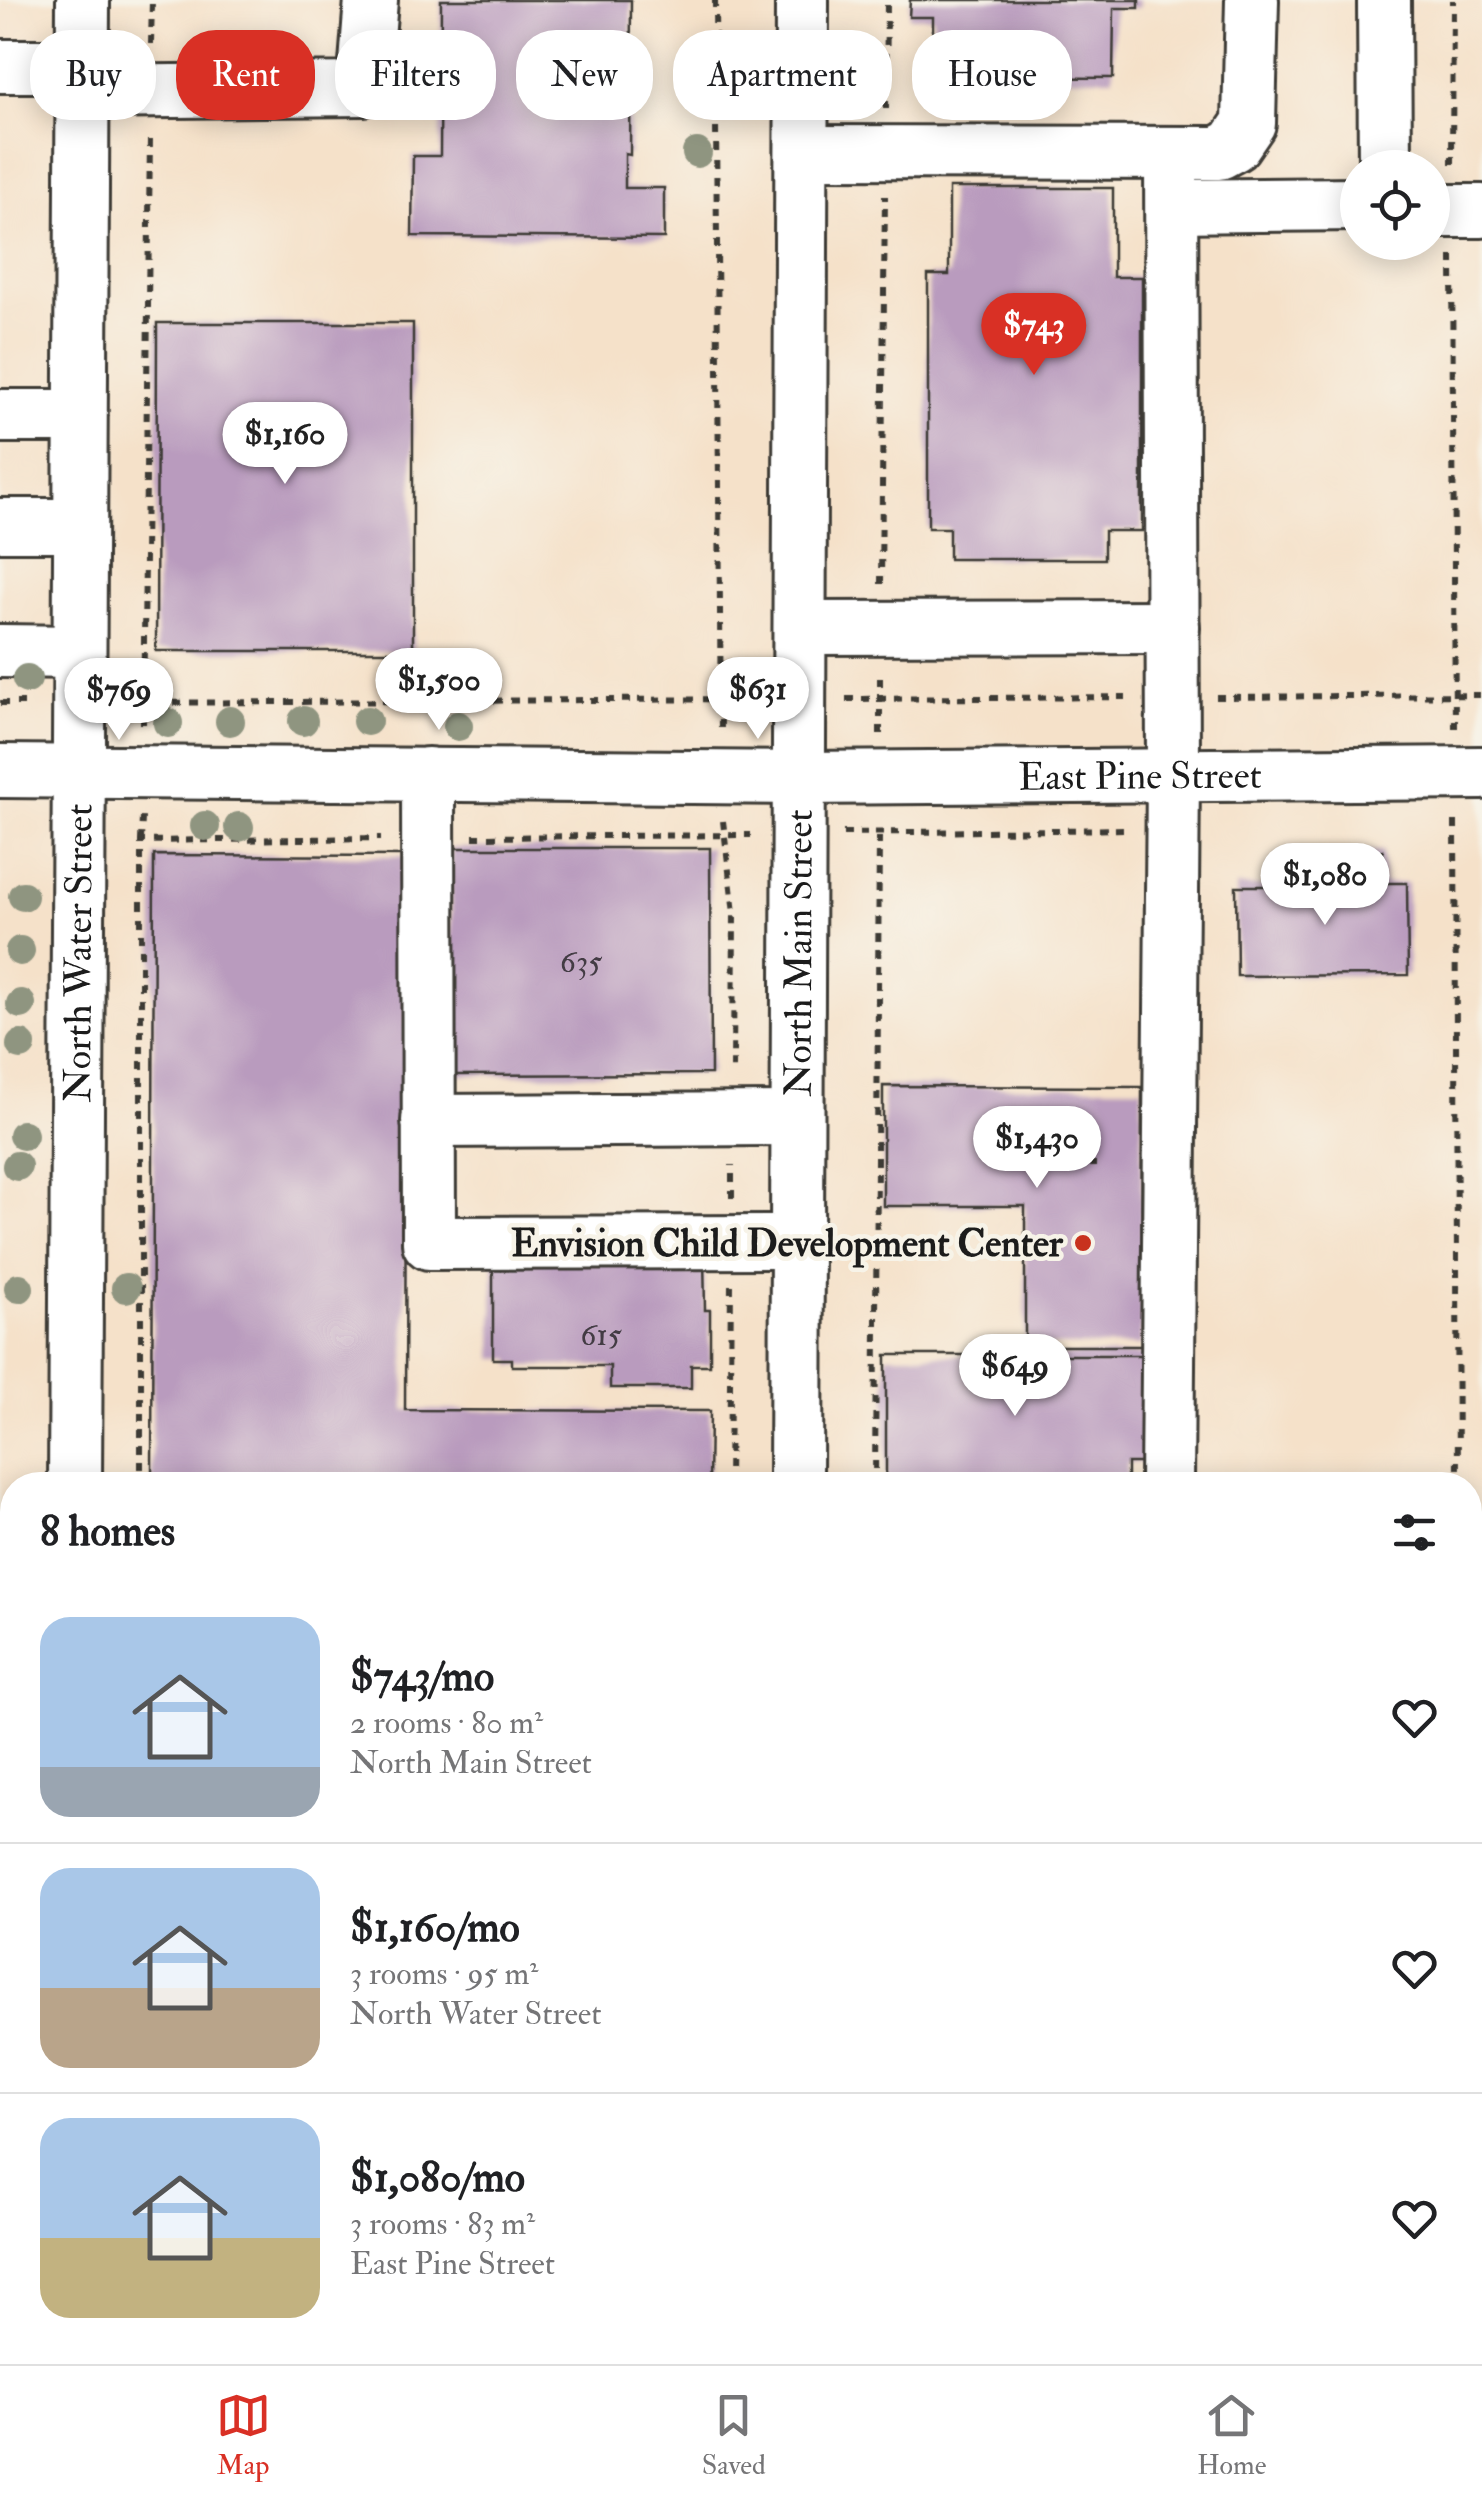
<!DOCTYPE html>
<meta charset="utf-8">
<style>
body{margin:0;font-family:"IM FELL Double Pica",serif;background:#f6f6f6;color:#202124;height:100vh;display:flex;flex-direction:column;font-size:38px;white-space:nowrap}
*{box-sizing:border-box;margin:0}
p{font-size:32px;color:#757577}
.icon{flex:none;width:55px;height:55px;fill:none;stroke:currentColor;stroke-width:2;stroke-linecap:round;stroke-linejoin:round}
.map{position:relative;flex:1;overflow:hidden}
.drawer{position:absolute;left:0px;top:1472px;width:1482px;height:892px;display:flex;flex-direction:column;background:#fff;border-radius:40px 40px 0 0;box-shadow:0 5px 25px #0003}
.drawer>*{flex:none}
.banner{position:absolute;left:30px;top:30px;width:1422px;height:90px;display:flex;gap:20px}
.buttons{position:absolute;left:1340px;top:150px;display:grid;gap:20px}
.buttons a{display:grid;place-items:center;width:110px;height:110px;border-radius:50%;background:#fff;box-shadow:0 5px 25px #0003;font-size:50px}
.price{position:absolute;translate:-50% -85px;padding:0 22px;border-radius:35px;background:#fff;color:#222;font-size:32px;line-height:65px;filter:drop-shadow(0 2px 5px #0008)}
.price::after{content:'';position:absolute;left:50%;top:60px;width:30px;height:22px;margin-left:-15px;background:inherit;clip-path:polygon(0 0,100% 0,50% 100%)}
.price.selected{background:#d93025;color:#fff}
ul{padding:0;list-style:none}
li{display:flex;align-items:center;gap:30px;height:250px;padding:0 40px}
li+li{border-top:2px solid #e0e0e0}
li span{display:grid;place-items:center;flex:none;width:280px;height:200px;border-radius:30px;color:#555}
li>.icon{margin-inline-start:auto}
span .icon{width:120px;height:120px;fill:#fffc;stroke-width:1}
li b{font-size:42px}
h2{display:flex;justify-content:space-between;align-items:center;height:120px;padding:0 40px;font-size:42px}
.pill{padding:0 35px;border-radius:40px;background:#fff;box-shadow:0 5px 25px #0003;font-size:35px;line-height:90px}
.pill.selected{background:#d93025;color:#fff}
.tabs{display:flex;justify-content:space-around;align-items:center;height:140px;border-top:2px solid #e0e0e0;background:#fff;font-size:28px;color:#757577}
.tabs a{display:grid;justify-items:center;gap:5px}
.tabs .selected{color:#d93025}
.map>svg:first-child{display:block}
</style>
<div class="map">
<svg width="1482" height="2364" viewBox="0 0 1482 2364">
<rect width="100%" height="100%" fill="#f7f3e8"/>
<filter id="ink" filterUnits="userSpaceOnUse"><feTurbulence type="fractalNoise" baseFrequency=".01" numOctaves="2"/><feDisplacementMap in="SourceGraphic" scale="20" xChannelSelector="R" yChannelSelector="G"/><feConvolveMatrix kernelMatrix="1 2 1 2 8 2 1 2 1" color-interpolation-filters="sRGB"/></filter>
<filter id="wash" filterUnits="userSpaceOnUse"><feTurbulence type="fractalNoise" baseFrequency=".0048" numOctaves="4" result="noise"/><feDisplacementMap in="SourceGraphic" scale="40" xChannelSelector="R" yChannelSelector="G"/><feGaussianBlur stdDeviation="2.25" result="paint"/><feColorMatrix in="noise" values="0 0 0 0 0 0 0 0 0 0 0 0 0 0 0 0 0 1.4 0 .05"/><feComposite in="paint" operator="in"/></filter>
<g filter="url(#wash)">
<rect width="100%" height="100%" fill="#f5e1c9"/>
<path fill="#85e0a6" stroke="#507e61" stroke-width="2.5" d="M880 2353H1035V2364H880Z
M1287 2353H1439V2364H1287Z"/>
<g id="blocks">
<path fill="#b99bbe" d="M441 0H631L630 155 625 154V188H664V238L412 236 413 156H440Z
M910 0H1139V8H1114L1113 78 981 77V53L933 52V17H909Z
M949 188H1113V277H1142V531H1104V559H949V528H928V275H949Z
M157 323H413V651H156Z
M451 848H710L711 1074 452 1075Z
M1362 851H1383L1384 883H1407L1408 975 1237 976 1236 886H1362Z
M154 855 407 856 405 1410 710 1411 709 1485H152Z
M883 1086 1142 1087 1141 1346H1025V1206H883Z
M493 1256H704L705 1310H710V1365H691V1388H610V1366H512V1359H493Z
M886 1355H1147V1463H1127V1485H886Z
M0 1893H12V1984H0Z
M69 2352H618L613 2364H65Z
M1089 2352H1234V2364H1089Z"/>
</g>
</g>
<g filter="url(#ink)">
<use href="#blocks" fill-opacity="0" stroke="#3d3a36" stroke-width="2.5"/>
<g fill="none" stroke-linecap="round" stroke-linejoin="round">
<g stroke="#3d3a36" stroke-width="58">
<g id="minor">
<path d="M1384 0 1385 168"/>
<path d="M0 66H82"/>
<path d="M82 92 364 89 371 0"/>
<path d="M802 152 1219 153 1234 145 1249 123 1252 0"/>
<path d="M1172 206 1358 204"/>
<path d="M1432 211H1482"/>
<path d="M0 416H80"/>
<path d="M0 525H80"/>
<path d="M800 628 1173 627"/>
<path d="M0 651 79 652"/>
<path id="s1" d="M0 771 799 778 1482 773"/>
<path d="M428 774 429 1243 796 1242"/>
<path d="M428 1121 797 1119"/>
<path id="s2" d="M75 1485 83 0"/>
<path id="s3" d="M796 1485 802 0"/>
<path d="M1167 1485 1173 775 1171 153"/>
<path d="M1470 1740H1482"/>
<path d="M14 2364V2352"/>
<path d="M787 2364 788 2352"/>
</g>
</g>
<path stroke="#3d3a36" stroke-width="6" stroke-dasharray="8 8" stroke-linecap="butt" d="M715 0 721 734
M151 44 152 0
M886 109 887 0
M1452 164 1453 0
M1452 256 1455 729
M881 584 885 196
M1216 697 1482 695
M846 699 1129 697
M0 703H24
M126 703 754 699
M143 724 150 137
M880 734V671
M723 821 734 913 733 1073
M1455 821 1458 1485
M843 833 1126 829
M473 837 751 835
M141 841 142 817
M1077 1161V1167
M1093 1161V1167
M732 1198V1165
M141 1485V841L381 838
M729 1485 731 1285
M875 1485 879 831
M1470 1665H1482
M0 1717 12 1730
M1470 1807H1482
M715 2352V2364"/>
<use href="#minor" stroke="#fff" stroke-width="52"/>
</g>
<g fill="#8f9580">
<circle cx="697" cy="153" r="15"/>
<circle cx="27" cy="679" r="15"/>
<circle cx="230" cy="721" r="15"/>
<circle cx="303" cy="721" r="15"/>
<circle cx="367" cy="721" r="15"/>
<circle cx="168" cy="723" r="15"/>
<circle cx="458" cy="726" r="15"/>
<circle cx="205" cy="826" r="15"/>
<circle cx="239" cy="827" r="15"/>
<circle cx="23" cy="896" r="15"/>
<circle cx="20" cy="951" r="15"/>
<circle cx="21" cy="1004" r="15"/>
<circle cx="21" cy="1045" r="15"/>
<circle cx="23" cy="1135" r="15"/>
<circle cx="17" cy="1166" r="15"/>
<circle cx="19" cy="1288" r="15"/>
<circle cx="126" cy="1288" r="15"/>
</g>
</g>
<circle fill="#c8321e" stroke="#f7f3e8" stroke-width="4" cx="1083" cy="1243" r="10"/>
<g text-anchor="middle" stroke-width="9" stroke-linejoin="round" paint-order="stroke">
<g font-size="32" fill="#433c44">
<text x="581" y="972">635</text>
<text x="601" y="1345">615</text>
</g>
<g font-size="38" fill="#1c1c1c" stroke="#f7f3e8">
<text dy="13" stroke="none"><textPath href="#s1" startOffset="1140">East Pine Street</textPath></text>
<text dy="13" stroke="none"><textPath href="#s2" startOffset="532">North Water Street</textPath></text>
<text dy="13" stroke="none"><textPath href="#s3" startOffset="532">North Main Street</textPath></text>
</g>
<g font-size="38" font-weight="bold" fill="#1c1c1c" stroke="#f7f3e8" text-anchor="end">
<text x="1063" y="1256">Envision Child Development Center</text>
</g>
</g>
</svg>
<div class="buttons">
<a><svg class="icon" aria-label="locate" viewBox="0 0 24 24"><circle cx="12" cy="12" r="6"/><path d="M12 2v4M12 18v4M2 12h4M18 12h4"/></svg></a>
</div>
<b class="price selected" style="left:1034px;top:378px">$743</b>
<b class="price" style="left:285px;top:487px">$1,160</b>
<b class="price" style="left:439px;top:733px">$1,500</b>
<b class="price" style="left:758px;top:742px">$631</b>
<b class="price" style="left:119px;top:743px">$769</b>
<b class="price" style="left:1325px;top:928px">$1,080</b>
<b class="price" style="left:1037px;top:1191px">$1,430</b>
<b class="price" style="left:1015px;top:1419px">$649</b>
<div class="banner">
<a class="pill">Buy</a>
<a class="pill selected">Rent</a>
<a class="pill">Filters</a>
<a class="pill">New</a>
<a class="pill">Apartment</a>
<a class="pill">House</a>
</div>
<section class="drawer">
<h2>8 homes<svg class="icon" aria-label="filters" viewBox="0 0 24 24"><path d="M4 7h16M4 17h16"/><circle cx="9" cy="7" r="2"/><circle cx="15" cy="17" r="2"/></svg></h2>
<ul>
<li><span style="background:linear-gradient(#a9c7e8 75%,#9aa5b1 0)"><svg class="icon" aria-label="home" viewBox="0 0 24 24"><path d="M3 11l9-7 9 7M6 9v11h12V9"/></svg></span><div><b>$743/mo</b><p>2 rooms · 80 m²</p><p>North Main Street</p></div><svg class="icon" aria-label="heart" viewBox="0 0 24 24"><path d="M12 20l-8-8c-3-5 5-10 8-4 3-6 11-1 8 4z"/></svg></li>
<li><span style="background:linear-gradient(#a9c7e8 60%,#b9a48a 0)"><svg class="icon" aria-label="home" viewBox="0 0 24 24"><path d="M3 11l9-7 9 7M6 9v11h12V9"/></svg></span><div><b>$1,160/mo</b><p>3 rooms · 95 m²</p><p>North Water Street</p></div><svg class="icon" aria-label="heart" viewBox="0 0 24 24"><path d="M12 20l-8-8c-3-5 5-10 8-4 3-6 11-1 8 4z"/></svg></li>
<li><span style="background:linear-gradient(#a9c7e8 60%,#c2b280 0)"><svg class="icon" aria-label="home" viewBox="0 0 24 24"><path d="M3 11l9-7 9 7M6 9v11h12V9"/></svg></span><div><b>$1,080/mo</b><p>3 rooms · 83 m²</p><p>East Pine Street</p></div><svg class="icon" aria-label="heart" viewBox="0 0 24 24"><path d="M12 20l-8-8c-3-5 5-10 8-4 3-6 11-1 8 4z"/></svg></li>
</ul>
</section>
</div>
<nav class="tabs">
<a class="selected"><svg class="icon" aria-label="map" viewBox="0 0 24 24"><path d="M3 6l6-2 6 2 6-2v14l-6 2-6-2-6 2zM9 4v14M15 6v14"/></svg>Map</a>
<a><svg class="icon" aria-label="saved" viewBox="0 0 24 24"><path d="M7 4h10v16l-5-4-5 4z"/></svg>Saved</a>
<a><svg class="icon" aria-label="home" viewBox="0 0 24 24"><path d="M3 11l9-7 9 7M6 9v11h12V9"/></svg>Home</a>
</nav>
